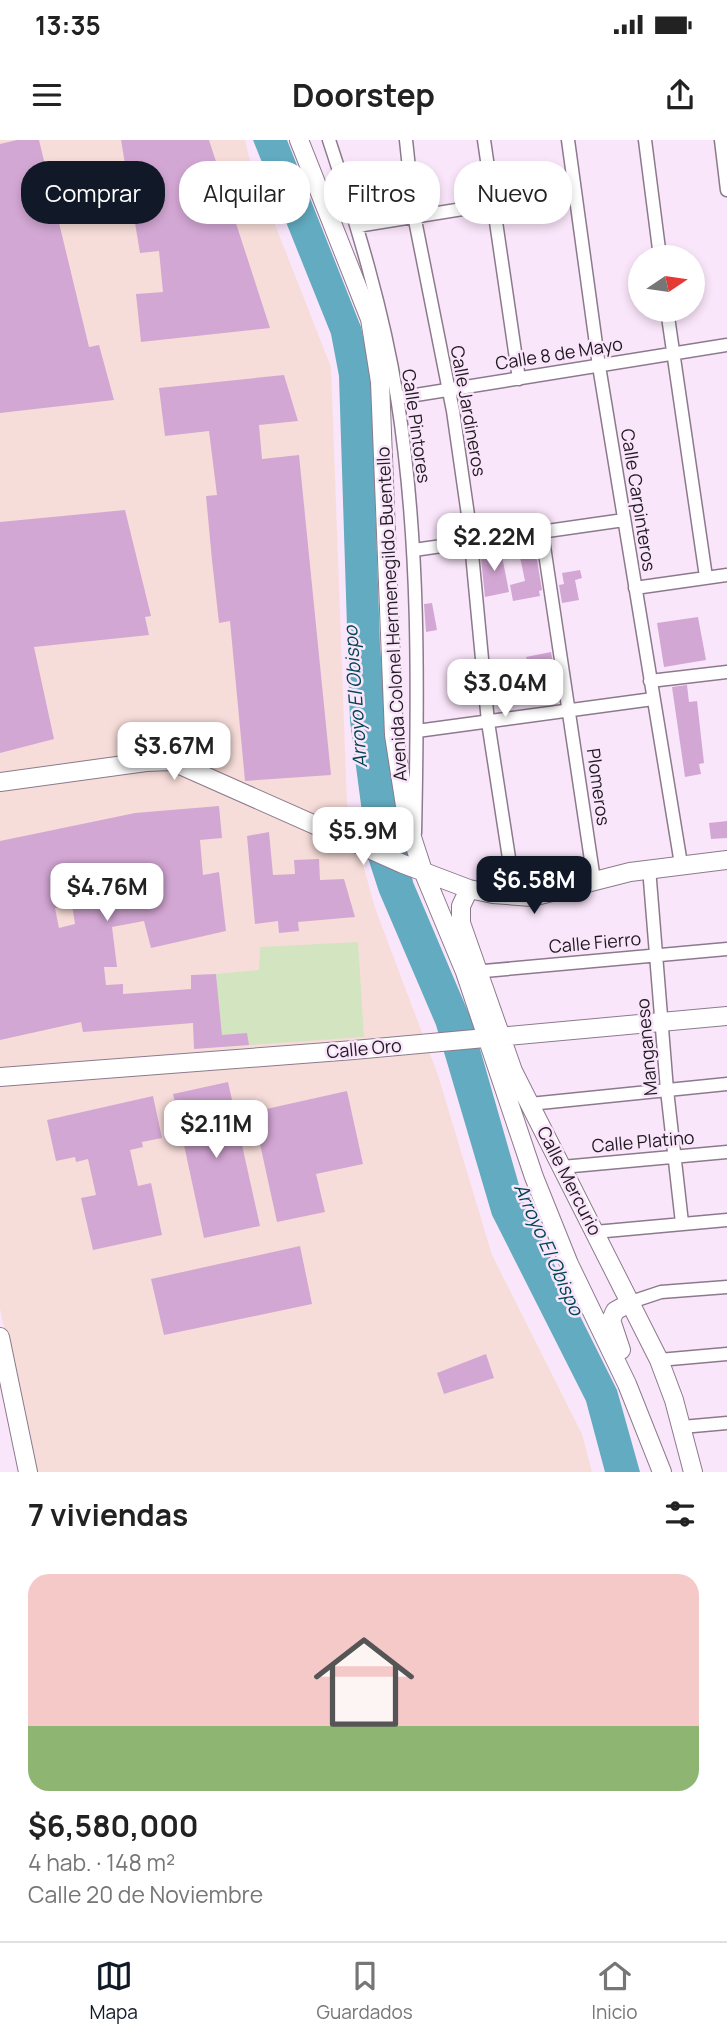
<!DOCTYPE html>
<html lang="es">
<meta charset="utf-8">
<style>
body{margin:0;font-family:Manrope,sans-serif;background:#f2f2f2;color:#222;height:100vh;display:flex;flex-direction:column;font-size:26px;white-space:nowrap}
*{box-sizing:border-box;margin:0}
p{font-size:23px;color:#767676}
.icon{flex:none;width:38px;height:38px;fill:none;stroke:currentColor;stroke-width:2;stroke-linecap:round;stroke-linejoin:round}
.map{position:relative;height:1332px;overflow:hidden}
.side{display:flex;flex-direction:column;background:#fff;flex:1}
.side>*{flex:none}
.banner{position:absolute;left:21px;top:21px;width:686px;height:63px;display:flex;gap:14px}
.needle{width:46px;rotate:77deg}
.buttons{position:absolute;left:628px;top:105px;display:grid;gap:14px}
.buttons a{display:grid;place-items:center;width:77px;height:77px;border-radius:50%;background:#fff;box-shadow:0 4px 10px #0003;font-size:35px}
.price{position:absolute;translate:-50% -60px;padding:0 16px;border-radius:14px;background:#fff;color:#222;font-size:23px;line-height:46px;filter:drop-shadow(0 2px 4px #0008)}
.price::after{content:'';position:absolute;left:50%;top:42px;width:21px;height:16px;margin-left:-10px;background:inherit;clip-path:polygon(0 0,100% 0,50% 100%)}
.price.on{background:#111827;color:#fff}
ul{padding:0;list-style:none}
li{display:grid;align-content:center;gap:14px;height:371px;padding:0 28px}
li+li{border-top:2px solid #e0e0e0}
li span{display:grid;place-items:center;height:217px;border-radius:21px;color:#555}
li>.icon{margin-inline-start:auto}
span .icon{width:126px;height:126px;fill:#fffc;stroke-width:1}
li b{font-size:30px}
h2{display:flex;justify-content:space-between;align-items:center;height:84px;padding:0 28px;font-size:30px}
.pill{padding:0 24px;border-radius:28px;background:#fff;box-shadow:0 4px 10px #0003;font-size:24px;line-height:63px}
.pill.on{background:#111827;color:#fff}
.status{display:flex;justify-content:space-between;align-items:center;height:49px;padding:0 35px;background:#fff;direction:ltr}
.status svg{height:19px;fill:currentColor}
header{display:flex;justify-content:space-between;align-items:center;height:91px;padding:0 28px;background:#fff;font-size:32px;font-weight:700}
.tabs{display:flex;justify-content:space-around;align-items:center;height:98px;border-top:2px solid #e0e0e0;background:#fff;font-size:19px;color:#767676}
.tabs a{display:grid;justify-items:center;gap:4px}
.tabs .on{color:#111827}
.map>svg:first-child{display:block}
</style>
<div class="status"><b>13:35</b><svg viewBox="0 0 49 12"><path d="M0 12V9h3v3zM5 12V6h3v6zM10 12V3h3v9zM15 12V0h3v12zM26 1h20v11H26zM47 4h2v5h-2z"/></svg></div>
<header><svg class="icon" aria-label="menu" viewBox="0 0 24 24"><path d="M4 6h16M4 12h16M4 18h16"/></svg>Doorstep<svg class="icon" aria-label="share" viewBox="0 0 24 24"><path d="M12 15V3M7 8l5-5 5 5M5 13v7h14v-7"/></svg></header>
<div class="map">
<svg width="727" height="1332" viewBox="0 0 727 1332">
<rect width="100%" height="100%" fill="#fae6fa"/>
<path fill="#f7ddd9" d="M0 0H245L250 21 331 227 347 664 374 765 438 935 492 1115 582 1294 592 1332H34L0 1169Z"/>
<path fill="#d3e4c0" d="M358 802 364 897 223 907 216 834 259 830 260 807Z"/>
<path fill="#62abc0" d="M253 0H287L361 187 371 235 380 505 391 638 413 742 472 881 525 1066 617 1250 640 1332H605L586 1261 492 1075 436 885 379 752 368 718 350 581 339 236 331 194Z"/>
<path fill="#d3a7d4" fill-rule="evenodd" d="M17 0H39L89 207 99 205 114 260 0 273V4Z
M121 0H209L270 188 141 202 136 154 163 152 159 111 140 113Z
M284 235 298 281 259 285 262 319 299 315 331 635 245 641 230 481 219 483 212 420 206 356 217 355 209 291 165 296 159 248Z
M125 370 151 476 145 477 149 495 34 507 54 599 0 613V382Z
M488 408 489 413 501 411 509 452 485 457 480 409Z
M536 414 542 450 539 451 540 456 513 461 510 445 525 441 520 417Z
M580 430 582 438 575 440 579 460 562 463 559 445 564 444 562 433Z
M432 463 437 490 426 492 424 464Z
M698 477 706 520 664 527 657 483Z
M551 512 553 523 529 528 526 517Z
M687 545 689 562 697 561 704 623 699 624 701 634 685 637 672 547Z
M219 666 222 698 200 700 203 735 219 732 226 791 151 808 144 781 112 787 117 827H104L106 845 123 844V854L191 849V835L216 834 222 895 247 893 249 905 194 909 193 883 83 892 81 882 0 900V701L135 673ZM72 765 75 784 59 788 55 768Z
M727 681V698L711 699 709 683Z
M269 692 273 735 295 734 294 720 319 719 320 740 344 739 355 777 298 782 299 791 279 793 278 781 255 784 247 696Z
M228 942 260 1086 204 1098 173 954Z
M347 951 363 1024 316 1034 325 1072 277 1082 253 972Z
M153 956 162 998 142 1002 143 1007 130 1010 138 1046 151 1043 162 1095 93 1110 81 1058 96 1055 88 1019 76 1022 75 1017 56 1021 47 980Z
M300 1106 312 1164 164 1195 151 1139Z
M486 1214 494 1238 444 1254 437 1233Z"/>
<g fill="none" stroke-linecap="round" stroke-linejoin="round">
<g stroke="#8c7a8c" stroke-width="15">
<path id="street" d="M329 0C357 85 383 169 397 257 420 401 418 548 415 693
M406 0 414 75 453 271 469 382 488 582 515 757
M484 0 519 239
M568 0 599 226 681 724
M645 0 660 117
M721 0 727 50
M357 86 575 51
M667 170 706 437
M397 258 727 205
M542 393 594 740
M414 410 624 380
M635 448 727 435
M650 541 727 532
M417 591 653 559
M649 728 667 950 682 1083
M473 832 727 809
M530 964 727 944
M562 1027 727 1012
M595 1092 727 1080
M631 1162 661 1152 727 1147
M659 1220 727 1214
M682 1287 727 1283"/>
</g>
<g stroke="#8c7a8c" stroke-width="20">
<path id="secondary" d="M299 0 370 179 380 242 394 595 408 685 423 731 465 832 534 1037 569 1124 627 1244 662 1332
M0 642 146 622 171 621 403 724 469 749 493 754 532 757 630 732 727 720
M469 749 461 766V783L513 931 659 1220 674 1260 693 1332
M0 937 354 910 727 876
M0 1197 28 1332
M621 1210 611 1180 615 1171 631 1162"/>
</g>
<use href="#street" stroke="#fff" stroke-width="12"/>
<use href="#secondary" stroke="#fff" stroke-width="18"/>
</g>
<g text-anchor="middle" stroke-width="5" stroke-linejoin="round" paint-order="stroke">
<g font-size="18" fill="#211a21" stroke="#fae6fa">
<text transform="translate(559 214) rotate(-9)" y="6">Calle 8 de Mayo</text>
<text transform="translate(468 271) rotate(80)" y="6">Calle Jardineros</text>
<text transform="translate(416 286) rotate(82)" y="6">Calle Pintores</text>
<text transform="translate(638 360) rotate(81)" y="6">Calle Carpinteros</text>
<text transform="translate(392 474) rotate(-93)" y="6">Avenida Colonel Hermenegildo Buentello</text>
<text transform="translate(598 647) rotate(82)" y="6">Plomeros</text>
<text transform="translate(595 803) rotate(-5)" y="6">Calle Fierro</text>
<text transform="translate(647 907) rotate(-95)" y="6">Manganeso</text>
<text transform="translate(364 909) rotate(-5)" y="6">Calle Oro</text>
<text transform="translate(643 1002) rotate(-5)" y="6">Calle Platino</text>
<text transform="translate(569 1041) rotate(63)" y="6">Calle Mercurio</text>
</g>
<g font-size="19" font-style="italic" fill="#004554" stroke="#fae6fa">
<text transform="translate(355 557) rotate(-94)" y="7">Arroyo El Obispo</text>
<text transform="translate(549 1109) rotate(66)" y="7">Arroyo El Obispo</text>
</g>
</g>
</svg>
<div class="buttons">
<a><svg class="needle" viewBox="-14 -14 28 28"><path d="M0-13l5 13h-10z" fill="#e53935"/><path d="M0 13l5-13h-10z" fill="#767676"/></svg></a>
</div>
<b class="price" style="left:494px;top:433px">$2.22M</b>
<b class="price" style="left:505px;top:579px">$3.04M</b>
<b class="price" style="left:174px;top:642px">$3.67M</b>
<b class="price" style="left:363px;top:727px">$5.9M</b>
<b class="price on" style="left:534px;top:776px">$6.58M</b>
<b class="price" style="left:107px;top:783px">$4.76M</b>
<b class="price" style="left:216px;top:1020px">$2.11M</b>
<div class="banner">
<a class="pill on">Comprar</a>
<a class="pill">Alquilar</a>
<a class="pill">Filtros</a>
<a class="pill">Nuevo</a>
</div>
</div>
<section class="side">
<h2>7 viviendas<svg class="icon" aria-label="filters" viewBox="0 0 24 24"><path d="M4 7h16M4 17h16"/><circle cx="9" cy="7" r="2"/><circle cx="15" cy="17" r="2"/></svg></h2>
<ul>
<li><span style="background:linear-gradient(#f6c9c9 70%,#8fb573 0)"><svg class="icon" aria-label="home" viewBox="0 0 24 24"><path d="M3 11l9-7 9 7M6 9v11h12V9"/></svg></span><div><b>$6,580,000</b><p>4 hab. · 148 m²</p><p>Calle 20 de Noviembre</p></div></li>
</ul>
</section>
<nav class="tabs">
<a class="on"><svg class="icon" aria-label="map" viewBox="0 0 24 24"><path d="M3 6l6-2 6 2 6-2v14l-6 2-6-2-6 2zM9 4v14M15 6v14"/></svg>Mapa</a>
<a><svg class="icon" aria-label="saved" viewBox="0 0 24 24"><path d="M7 4h10v16l-5-4-5 4z"/></svg>Guardados</a>
<a><svg class="icon" aria-label="home" viewBox="0 0 24 24"><path d="M3 11l9-7 9 7M6 9v11h12V9"/></svg>Inicio</a>
</nav>
